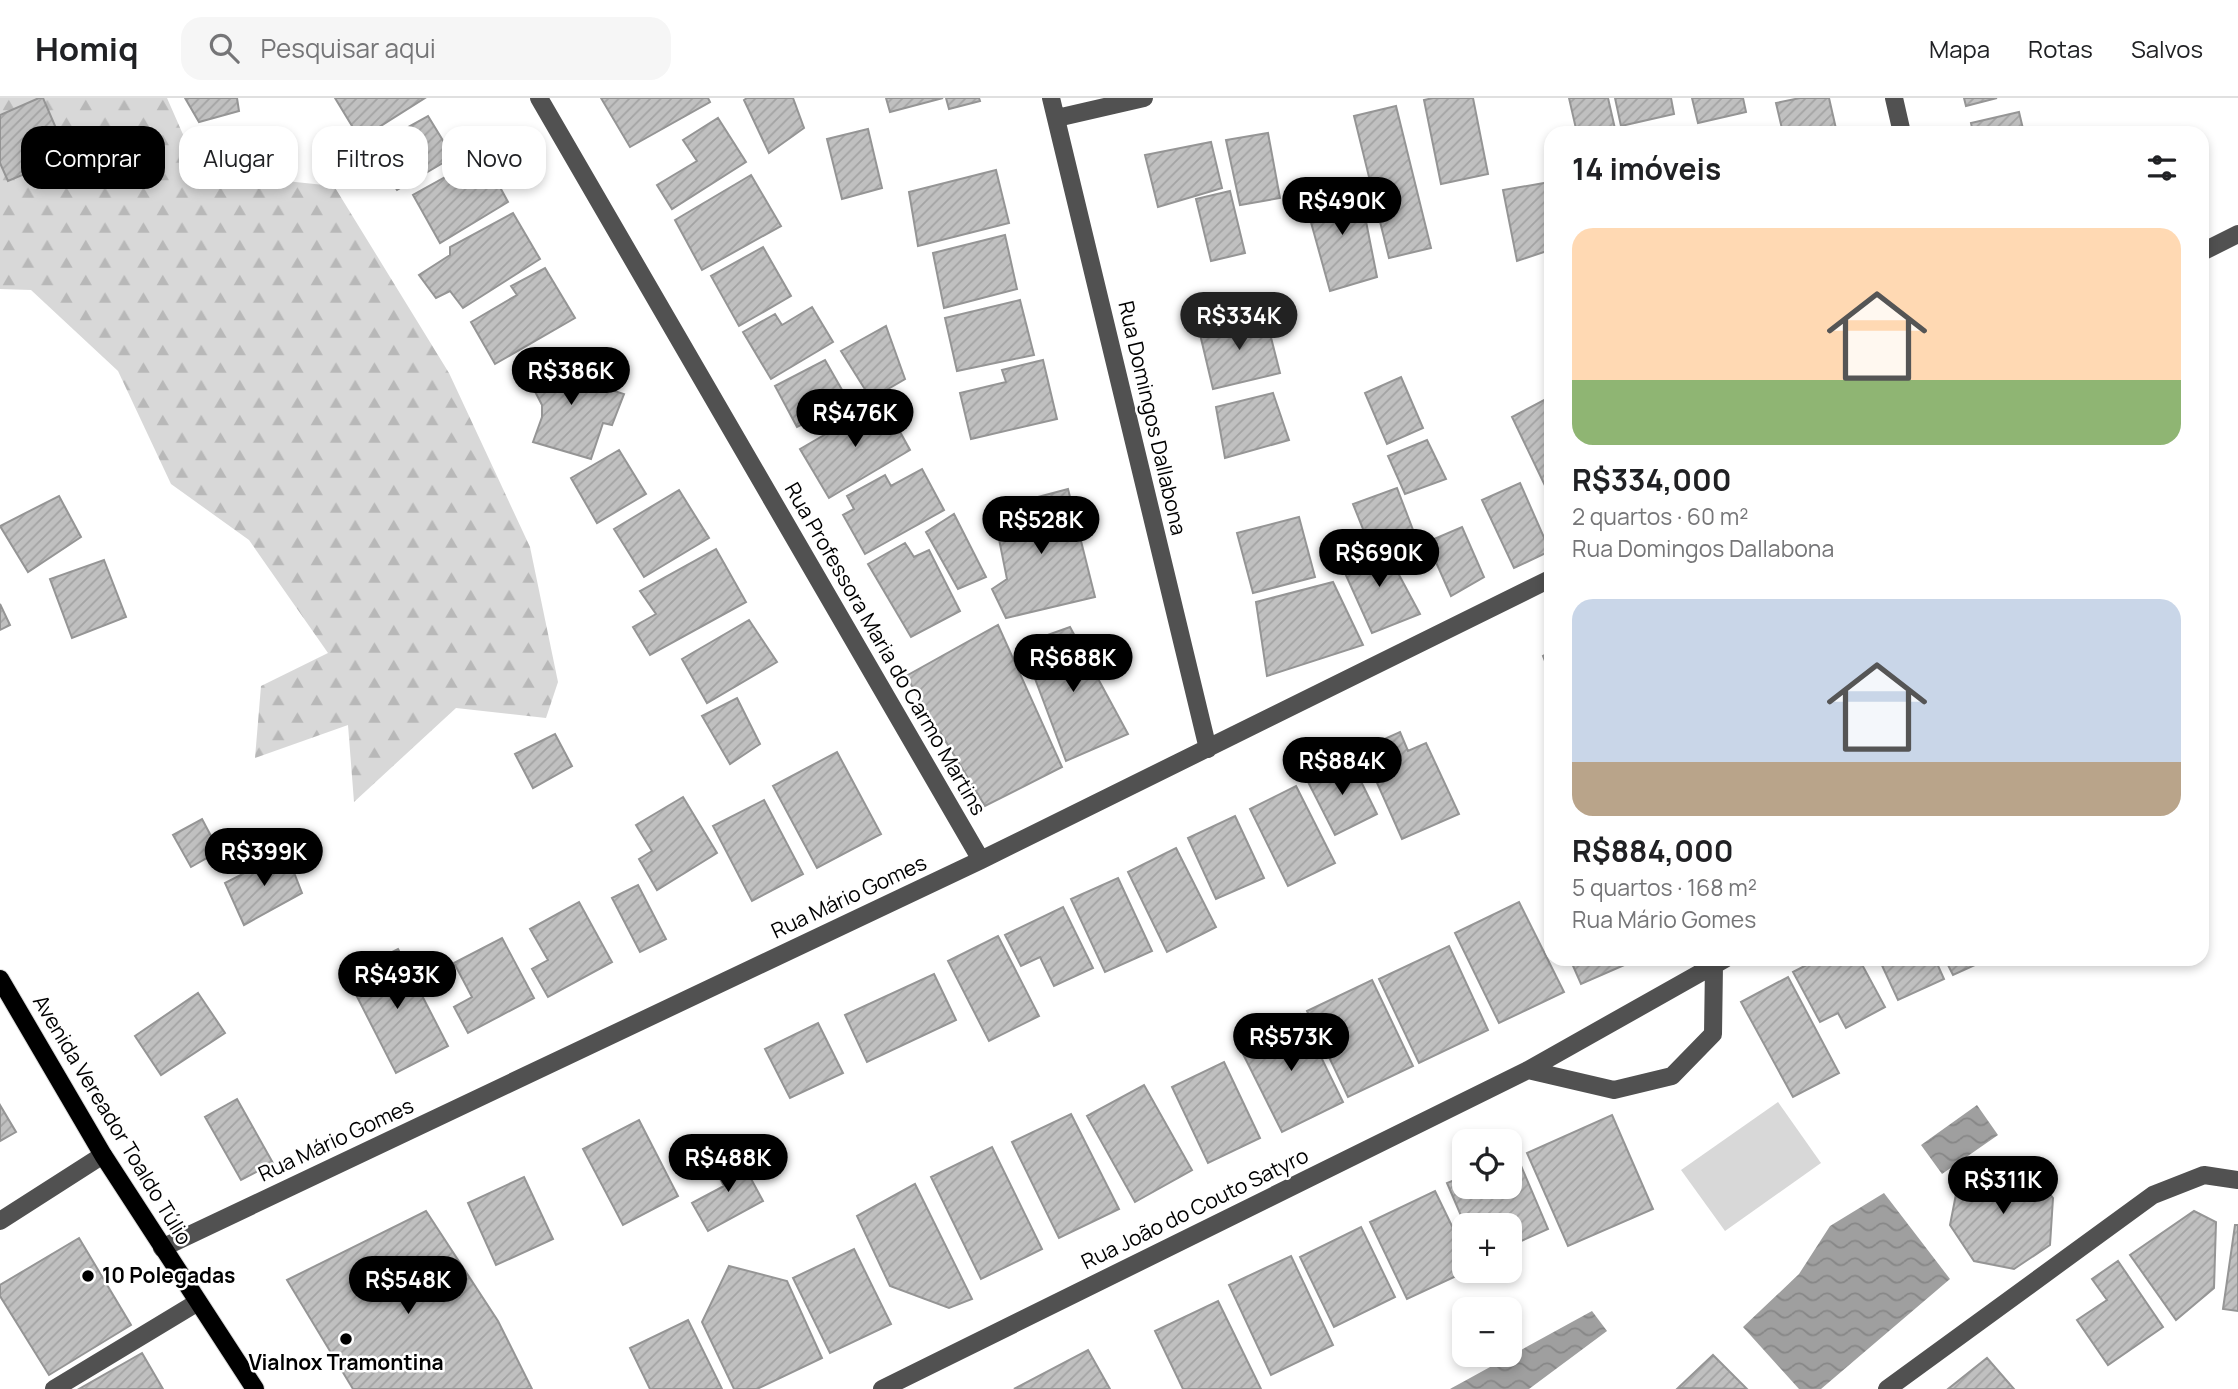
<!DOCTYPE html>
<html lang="pt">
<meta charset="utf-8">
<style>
body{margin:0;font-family:Manrope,sans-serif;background:#f6f6f6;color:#202124;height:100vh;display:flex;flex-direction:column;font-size:26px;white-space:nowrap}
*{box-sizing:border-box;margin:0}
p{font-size:23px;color:#757577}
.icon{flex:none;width:38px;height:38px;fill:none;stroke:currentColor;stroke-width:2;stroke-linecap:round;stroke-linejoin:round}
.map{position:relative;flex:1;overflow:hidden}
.panel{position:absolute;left:1544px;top:28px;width:665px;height:840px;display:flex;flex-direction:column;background:#fff;border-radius:21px;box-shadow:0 4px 10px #0003}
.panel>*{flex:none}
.guide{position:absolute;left:21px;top:28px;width:665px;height:63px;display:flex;gap:14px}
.fabs{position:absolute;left:1452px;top:1031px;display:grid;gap:14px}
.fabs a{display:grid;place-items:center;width:70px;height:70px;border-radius:14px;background:#fff;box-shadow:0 4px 10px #0003;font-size:35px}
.price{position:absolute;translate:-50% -60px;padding:0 16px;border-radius:24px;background:#000;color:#fff;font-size:23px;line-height:46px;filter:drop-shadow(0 2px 4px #0008)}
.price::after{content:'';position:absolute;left:50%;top:42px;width:21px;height:16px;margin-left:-10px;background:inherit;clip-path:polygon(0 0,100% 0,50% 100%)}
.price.active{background:#222;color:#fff}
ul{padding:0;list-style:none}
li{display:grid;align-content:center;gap:14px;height:371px;padding:0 28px}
li span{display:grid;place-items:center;height:217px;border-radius:21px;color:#555}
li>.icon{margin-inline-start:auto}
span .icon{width:126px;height:126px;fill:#fffc;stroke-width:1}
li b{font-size:30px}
h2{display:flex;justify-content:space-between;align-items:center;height:84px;padding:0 28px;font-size:30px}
.chip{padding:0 24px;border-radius:21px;background:#fff;box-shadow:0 4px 10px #0003;font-size:24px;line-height:63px}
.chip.active{background:#000;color:#fff}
header{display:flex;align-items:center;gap:42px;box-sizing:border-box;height:98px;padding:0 35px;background:#fff;border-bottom:2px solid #e0e0e0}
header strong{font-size:33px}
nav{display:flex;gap:38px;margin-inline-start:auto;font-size:24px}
.search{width:490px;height:63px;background:#f6f6f6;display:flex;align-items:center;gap:18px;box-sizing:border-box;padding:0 24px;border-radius:21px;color:#757577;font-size:26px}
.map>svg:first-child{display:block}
</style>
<header>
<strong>Homiq</strong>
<div class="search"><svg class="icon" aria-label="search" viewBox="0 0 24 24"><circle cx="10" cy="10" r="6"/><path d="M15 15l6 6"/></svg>Pesquisar aqui</div>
<nav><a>Mapa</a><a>Rotas</a><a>Salvos</a></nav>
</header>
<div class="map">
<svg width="2238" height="1291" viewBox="0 0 2238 1291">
<defs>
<pattern id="forest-firs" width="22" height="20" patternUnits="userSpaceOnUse" patternTransform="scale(1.75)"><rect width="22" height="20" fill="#d8d8d8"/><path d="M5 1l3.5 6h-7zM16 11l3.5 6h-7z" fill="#b8b8b8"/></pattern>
<pattern id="water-waves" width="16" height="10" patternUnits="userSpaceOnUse" patternTransform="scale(1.75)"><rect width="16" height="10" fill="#9f9f9f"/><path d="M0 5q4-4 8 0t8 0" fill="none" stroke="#878787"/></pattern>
<pattern id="building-hatch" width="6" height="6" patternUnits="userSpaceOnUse" patternTransform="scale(1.75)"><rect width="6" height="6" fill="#c0c0c0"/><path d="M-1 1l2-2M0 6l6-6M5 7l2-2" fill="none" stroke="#a3a3a3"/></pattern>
</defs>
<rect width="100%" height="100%" fill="#fff"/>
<path fill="url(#forest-firs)" d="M0 0H167L185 41 246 79 334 88 449 275 530 449 558 584 546 620 456 610 354 704 348 627 255 660 261 588 328 555 249 442 171 386 118 273 31 192 0 191Z"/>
<path fill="#d8d8d8" d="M1778 1004 1821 1065 1725 1133 1681 1072Z"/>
<path fill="url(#water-waves)" d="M1977 1007 1998 1037 1942 1076 1921 1047Z
M1884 1095 1950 1181 1821 1291H1799L1743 1229 1799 1176 1830 1128Z
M1592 1213 1607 1233 1529 1291H1450Z"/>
<path fill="url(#building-hatch)" stroke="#959595" stroke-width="2" d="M39 0H43L68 58 8 83 0 65V17Z
M185 0H237L239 13 199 24Z
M335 0H425L360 41Z
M601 0H708L710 4 630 49Z
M747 0H793L804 30 769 55 744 2Z
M886 0H943L890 14Z
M946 0H979L980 3 949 11Z
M1433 0H1473L1488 76 1441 86 1424 2Z
M1569 0H1608L1616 35H1577Z
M1615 0H1671L1674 16 1621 28Z
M1692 0H1743L1746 14 1698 25Z
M1800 0H1829L1837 35H1783L1776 5Z
M1964 0H1997L1966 8Z
M1396 8 1431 150 1389 160 1354 18Z
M2019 14 2024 35H1973L1971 25Z
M428 18 453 59 397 92 370 50Z
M718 20 746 64 672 111 657 87 697 63 683 42Z
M868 31 882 90 842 101 827 41Z
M1268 35 1280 100 1240 107 1226 42Z
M1211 44 1222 90 1158 109 1145 57Z
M483 58 508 104 440 145 413 97Z
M996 72 1009 125 918 148 909 94Z
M751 77 781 128 702 172 675 122Z
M1550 84V152L1517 163 1503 92Z
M1359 88 1377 179 1330 193 1304 99Z
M1230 93 1245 155 1211 163 1196 101Z
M513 115 540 161 463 210 450 193 436 200 419 177 450 157V149Z
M1005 137 1017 191 944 210 933 155Z
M763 149 791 198 739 228 711 178Z
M545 170 575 220 495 266 471 224 517 197 511 188Z
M1020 202 1034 257 957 273 945 220Z
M812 209 833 244 771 281 743 234 775 216 782 227Z
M1265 216 1280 275 1213 291 1199 232Z
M886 228 905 281 871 301 841 253Z
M563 252 584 283 624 296 612 327 603 325 591 361 533 344 542 319V307L526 276Z
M825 262 849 304 797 329 775 288Z
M1043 262 1057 321 971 341 960 295 1006 284 1002 272Z
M1401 279 1423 330 1387 346 1365 295Z
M1273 295 1289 342 1225 360 1216 309Z
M1550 299V398L1512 319Z
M883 303 910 352 829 400 800 351Z
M1427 342 1446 381 1405 396 1388 358Z
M619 352 646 396 597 425 571 380Z
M922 371 944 412 865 456 843 417 854 411 847 398 885 377 891 388Z
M1520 385 1550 453 1514 470 1482 402Z
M1397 390 1418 445 1397 457 1388 441 1369 446 1353 406Z
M1068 391 1095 499 1006 520 992 491 1007 481 993 411Z
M679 392 709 440 644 479 614 431Z
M59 398 81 439 28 474 0 428Z
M954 416 986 479 958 491 926 434Z
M1299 419 1315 479 1253 495 1237 435Z
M1462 429 1484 479 1451 498 1427 444Z
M905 445 914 459 929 452 960 513 911 539 868 466Z
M1383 447 1420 516 1372 535 1340 464Z
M716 451 746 504 650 557 633 529 656 516 640 493Z
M104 462 126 519 72 540 50 481Z
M1333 484 1363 547 1267 578 1256 504Z
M0 506 10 527 0 532Z
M749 522 777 564 707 605 682 561Z
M998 527 1062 669 985 708 906 578Z
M1070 529 1128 636 1066 663 1022 546Z
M1550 554V576L1543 558Z
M737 600 760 646 730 666 702 618Z
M1400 634 1408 653 1426 645 1459 716 1402 741 1362 651Z
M555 636 572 668 533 690 515 656Z
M837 654 881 736 817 770 773 688Z
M1350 661 1377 716 1335 737 1307 682Z
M1296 688 1335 765 1288 788 1250 711Z
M683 699 717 755 657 792 639 761 652 753 636 727Z
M764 702 803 776 752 803 713 728Z
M1235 718 1264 780 1216 801 1188 740Z
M202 721 219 753 191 769 173 737Z
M1176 750 1216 829 1167 854 1128 774Z
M286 754 302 795 244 827 225 785Z
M1118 780 1152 853 1105 874 1071 801Z
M638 787 666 841 640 854 612 800Z
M579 804 612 864 548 899 532 871 548 862 530 831Z
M1519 804 1564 894 1499 925 1455 835Z
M1063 809 1093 870 1054 888 1040 859 1021 868 1005 837Z
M998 838 1039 918 989 943 948 863Z
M502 840 534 900 468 935 454 909 472 899 454 865Z
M1449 848 1488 932 1419 965 1379 881Z
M398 851 448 948 396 975 346 877Z
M1570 861H1638L1581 886Z
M1818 861H1859L1885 909 1846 930 1838 915 1820 924 1793 874Z
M1879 861H1935L1944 881 1898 902Z
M1945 861H1988L1953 877Z
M934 876 956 922 867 964 845 917Z
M1788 879 1839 975 1793 999 1741 904Z
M1372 882 1413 968 1348 999 1307 913Z
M198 895 225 935 161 977 135 938Z
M1300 916 1343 1004 1282 1034 1238 946Z
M818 925 843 975 790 1000 765 951Z
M1224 964 1260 1040 1208 1065 1172 989Z
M1144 987 1192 1072 1135 1104 1087 1018Z
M237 1001 273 1065 241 1082 205 1019Z
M0 1007 16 1034 0 1043Z
M1071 1016 1119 1111 1059 1140 1012 1044Z
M1612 1017 1653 1111 1568 1148 1527 1055Z
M639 1022 678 1098 623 1127 583 1051Z
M992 1049 1042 1151 981 1181 931 1079Z
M736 1053 763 1103 708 1133 692 1105 724 1088 712 1066Z
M1516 1056 1548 1131 1510 1148V1127H1465L1447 1085 1465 1078V1088H1510V1058Z
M1992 1066 2030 1071 2053 1100 2050 1147 2014 1171 1974 1163 1950 1127 1958 1086Z
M524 1079 553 1141 496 1167 468 1105Z
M915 1086 972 1201 949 1210 890 1188 857 1118Z
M1435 1093 1465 1155V1172H1469L1407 1201 1370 1124Z
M426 1113 498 1223 532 1291H353L287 1182Z
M2194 1113 2216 1124 2214 1190 2176 1222 2130 1157Z
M2235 1127H2238V1213L2223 1211Z
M1361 1129 1395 1199 1334 1229 1300 1159Z
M79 1140 131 1227 49 1277 0 1198V1187Z
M854 1151 891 1226 830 1255 793 1180Z
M1291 1158 1333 1247 1271 1277 1229 1187Z
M2118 1163 2163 1229 2108 1267 2077 1222 2107 1202 2092 1181Z
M729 1168 787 1183 822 1260 757 1291H734L702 1224Z
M1218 1203 1261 1291H1183L1155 1233Z
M688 1222 722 1291H650L630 1250Z
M1088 1252 1110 1291H1014Z
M142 1255 163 1291H79Z
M1713 1257 1747 1291 1678 1290Z
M1987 1260 2014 1291H1948Z"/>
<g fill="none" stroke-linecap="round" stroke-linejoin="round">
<g stroke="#dbdbdb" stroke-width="20">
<path id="major" d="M0 881 103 1057 255 1291"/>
</g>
<path stroke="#515151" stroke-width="18" d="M539 0 981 762
M1051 0 1208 651
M1894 0 1902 35
M1057 20 1144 0
M2202 154 2238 136
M1528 972 1614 992 1672 978 1713 936 1714 867
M0 1123 103 1057
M162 1150 981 762 1550 481
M54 1291 198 1204
M882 1291 1528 972 1725 861
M1887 1291 2153 1097 2204 1077 2238 1082"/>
<use href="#major" stroke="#000" stroke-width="18"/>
</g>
<g fill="#000" stroke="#fff" stroke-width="2.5">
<circle cx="88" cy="1178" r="7"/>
<circle cx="346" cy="1241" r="7"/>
</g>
<g text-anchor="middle" stroke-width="5" stroke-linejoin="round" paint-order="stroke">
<g font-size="21" fill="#000" stroke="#fff">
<text transform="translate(1152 320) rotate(77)" y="7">Rua Domingos Dallabona</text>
<text transform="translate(885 551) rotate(60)" y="7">Rua Professora Maria do Carmo Martins</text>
<text transform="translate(849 799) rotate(-25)" y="7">Rua Mário Gomes</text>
<text transform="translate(112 1022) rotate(59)" y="7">Avenida Vereador Toaldo Túlio</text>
<text transform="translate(336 1042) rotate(-25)" y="7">Rua Mário Gomes</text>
<text transform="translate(1195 1111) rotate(-26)" y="7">Rua João do Couto Satyro</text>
</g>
<g font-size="21" font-weight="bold" fill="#000" stroke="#fff" text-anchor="start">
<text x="102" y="1185">10 Polegadas</text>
<text x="346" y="1272" text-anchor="middle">ViaInox Tramontina</text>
</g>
</g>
</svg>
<div class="fabs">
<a><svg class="icon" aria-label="locate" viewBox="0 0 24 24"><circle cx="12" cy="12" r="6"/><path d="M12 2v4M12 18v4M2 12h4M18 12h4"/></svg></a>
<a>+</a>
<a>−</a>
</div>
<b class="price" style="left:1342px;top:139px">R$490K</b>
<b class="price active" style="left:1239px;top:254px">R$334K</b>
<b class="price" style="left:571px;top:309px">R$386K</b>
<b class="price" style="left:855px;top:351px">R$476K</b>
<b class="price" style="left:1041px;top:458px">R$528K</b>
<b class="price" style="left:1379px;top:491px">R$690K</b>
<b class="price" style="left:1073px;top:596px">R$688K</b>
<b class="price" style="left:1342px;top:699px">R$884K</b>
<b class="price" style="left:264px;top:790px">R$399K</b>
<b class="price" style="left:397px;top:913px">R$493K</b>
<b class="price" style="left:1291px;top:975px">R$573K</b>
<b class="price" style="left:728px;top:1096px">R$488K</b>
<b class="price" style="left:2003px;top:1118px">R$311K</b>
<b class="price" style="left:408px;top:1218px">R$548K</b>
<div class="guide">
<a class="chip active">Comprar</a>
<a class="chip">Alugar</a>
<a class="chip">Filtros</a>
<a class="chip">Novo</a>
</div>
<section class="panel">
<h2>14 imóveis<svg class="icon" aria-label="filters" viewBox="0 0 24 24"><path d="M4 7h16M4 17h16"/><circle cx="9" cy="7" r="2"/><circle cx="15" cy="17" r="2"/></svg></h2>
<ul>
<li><span style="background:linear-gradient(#ffd9b3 70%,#8fb573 0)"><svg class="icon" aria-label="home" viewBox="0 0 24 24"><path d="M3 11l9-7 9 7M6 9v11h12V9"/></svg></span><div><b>R$334,000</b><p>2 quartos · 60 m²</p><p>Rua Domingos Dallabona</p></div></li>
<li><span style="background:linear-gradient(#c9d6e8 75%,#b9a48a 0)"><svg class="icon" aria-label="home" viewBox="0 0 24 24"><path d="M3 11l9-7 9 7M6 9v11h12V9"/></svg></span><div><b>R$884,000</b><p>5 quartos · 168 m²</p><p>Rua Mário Gomes</p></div></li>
</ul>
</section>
</div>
